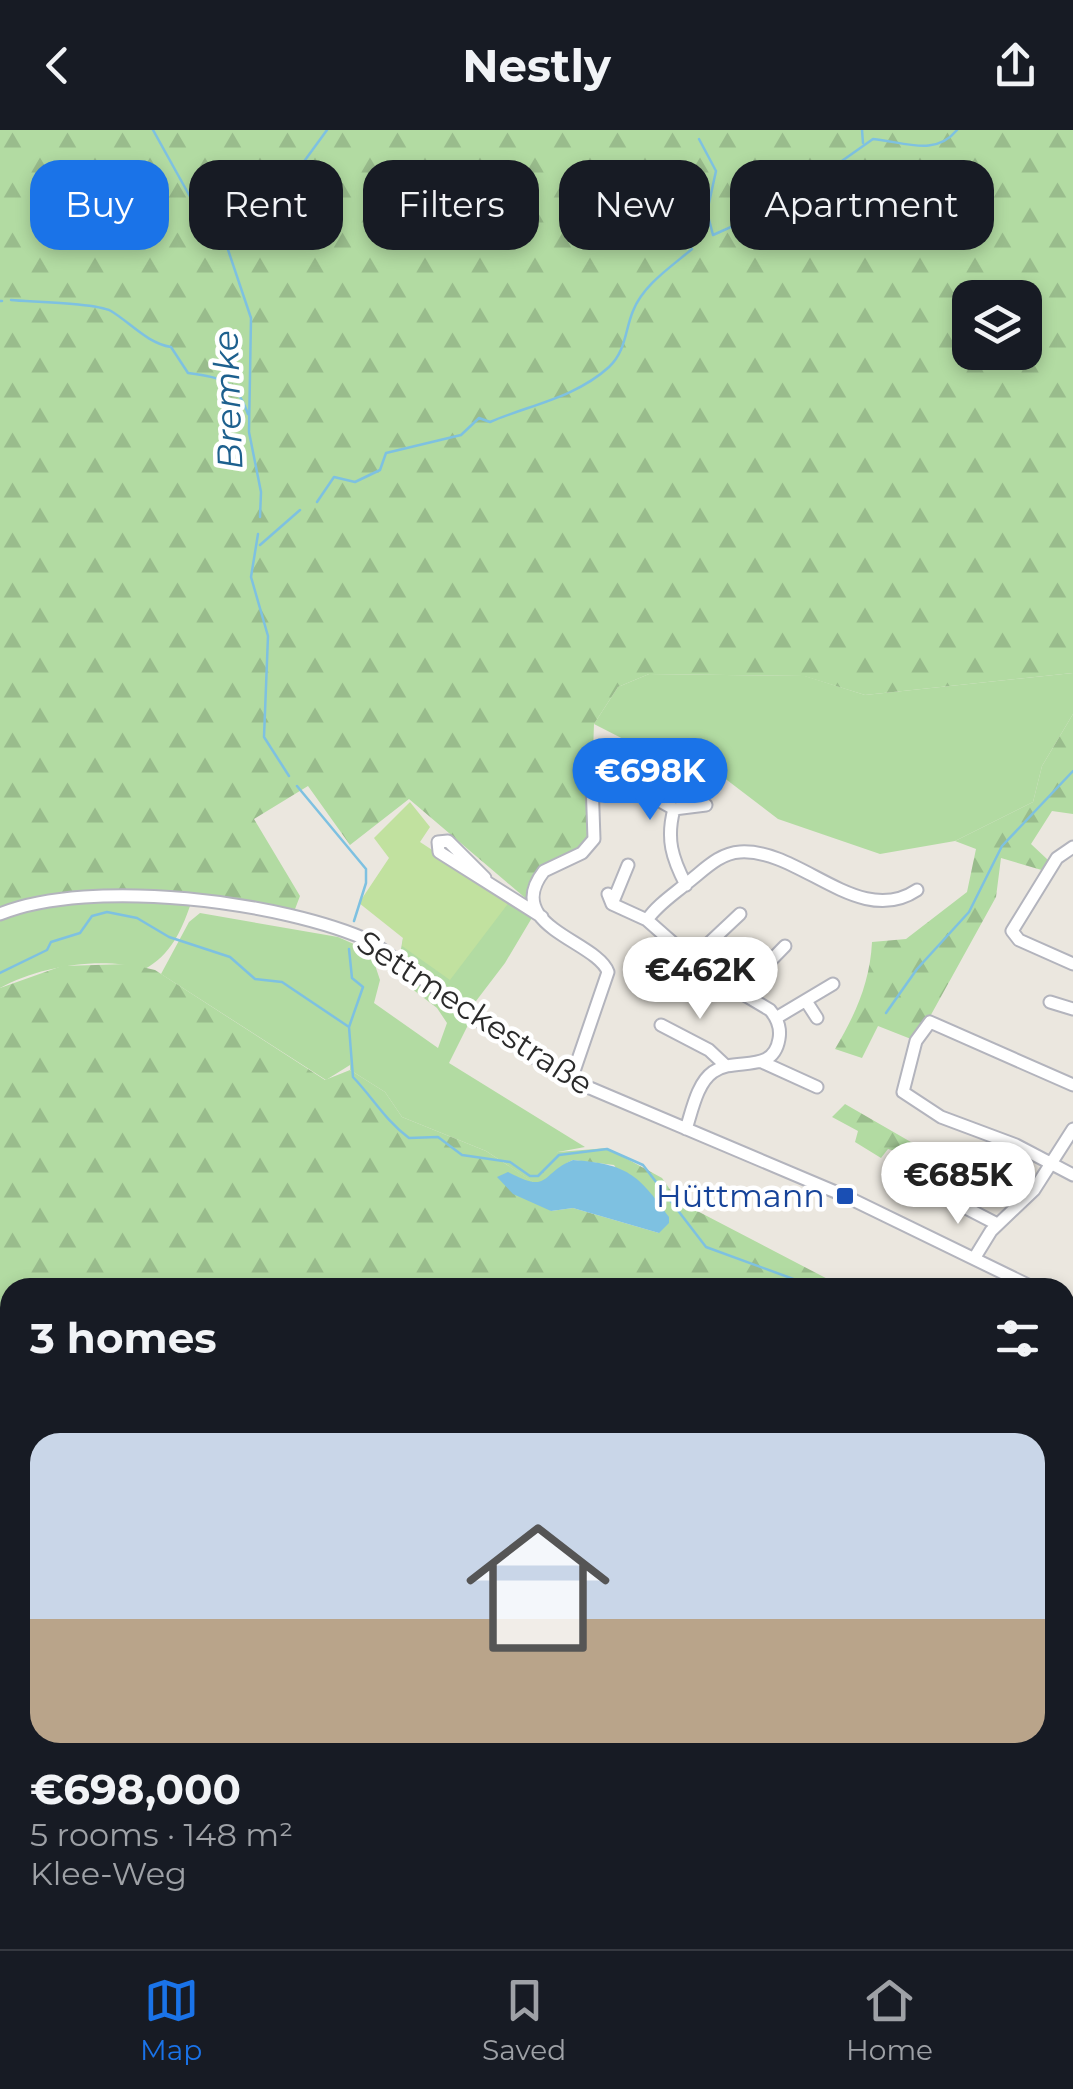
<!DOCTYPE html>
<meta charset="utf-8">
<style>
body{margin:0;font-family:Montserrat,sans-serif;background:#20242c;color:#f1f3f6;height:100vh;display:flex;flex-direction:column;font-size:38px;white-space:nowrap}
*{box-sizing:border-box;margin:0}
p{font-size:32px;color:#9ea1a6}
.icon{flex:none;width:55px;height:55px;fill:none;stroke:currentColor;stroke-width:2;stroke-linecap:round;stroke-linejoin:round}
.map{position:relative;flex:1;overflow:hidden}
.side{position:absolute;left:0px;top:1148px;width:1075px;height:672px;display:flex;flex-direction:column;background:#171b24;border-radius:30px 30px 0 0;box-shadow:0 5px 15px #0003}
.side>*{flex:none}
.top-card{position:absolute;left:30px;top:30px;width:1015px;height:90px;display:flex;gap:20px}
.buttons{position:absolute;left:952px;top:150px;display:grid;gap:20px}
.buttons a{display:grid;place-items:center;width:90px;height:90px;border-radius:20px;background:#171b24;box-shadow:0 5px 15px #0003;font-size:50px}
.price{position:absolute;translate:-50% -85px;padding:0 22px;border-radius:35px;background:#fff;color:#222;font-size:32px;line-height:65px;filter:drop-shadow(0 2px 5px #0008)}
.price::after{content:'';position:absolute;left:50%;top:60px;width:30px;height:22px;margin-left:-15px;background:inherit;clip-path:polygon(0 0,100% 0,50% 100%)}
.price.selected{background:#1a73e8;color:#fff}
ul{padding:0;list-style:none}
li{display:grid;align-content:center;gap:20px;height:530px;padding:0 30px}
li span{display:grid;place-items:center;height:310px;border-radius:30px;color:#555}
li>.icon{margin-inline-start:auto}
span .icon{width:180px;height:180px;fill:#fffc;stroke-width:1}
li b{font-size:42px}
h2{display:flex;justify-content:space-between;align-items:center;height:120px;padding:0 30px;font-size:42px}
.pill{padding:0 35px;border-radius:30px;background:#171b24;box-shadow:0 5px 15px #0003;font-size:35px;line-height:90px}
.pill.selected{background:#1a73e8;color:#fff}
header{display:flex;justify-content:space-between;align-items:center;height:130px;padding:0 30px;background:#171b24;font-size:45px;font-weight:700}
.tabs{display:flex;justify-content:space-around;align-items:center;height:140px;border-top:2px solid #363941;background:#171b24;font-size:28px;color:#9ea1a6}
.tabs a{display:grid;justify-items:center;gap:5px}
.tabs .selected{color:#1a73e8}
.map>svg:first-child{display:block}
</style>
<header><svg class="icon" aria-label="back" viewBox="0 0 24 24"><path d="M15 5l-7 7 7 7"/></svg>Nestly<svg class="icon" aria-label="share" viewBox="0 0 24 24"><path d="M12 15V3M7 8l5-5 5 5M5 13v7h14v-7"/></svg></header>
<div class="map">
<svg width="1073" height="1819" viewBox="0 0 1073 1819">
<defs>
<pattern id="forest-firs" width="22" height="20" patternUnits="userSpaceOnUse" patternTransform="scale(2.5)"><rect width="22" height="20" fill="#b2dba2"/><path d="M5 1l3.5 6h-7zM16 11l3.5 6h-7z" fill="#99bc8c"/></pattern>
<pattern id="cemetery-stones" width="16" height="16" patternUnits="userSpaceOnUse" patternTransform="scale(2.5)"><rect width="16" height="16" fill="#c4d3b8"/><path d="M2 7V4a2 2 0 0 1 4 0v3zM10 15v-3a2 2 0 0 1 4 0v3z" fill="#a9b59e"/></pattern>
</defs>
<rect width="100%" height="100%" fill="#ebe7df"/>
<path fill="#b2dba2" fill-rule="evenodd" d="M1073 543V584L1042 636 1033 672 955 711 880 724 778 689 723 647 635 615 594 594 618 557 649 544 805 546 865 565Z
M141 770 190 776C181 802 170 825 145 839 101 826 40 836 0 858V787L49 773Z
M510 771 533 786 505 833 473 875 400 824 403 808Z
M200 783 338 807 408 838 471 889 449 933 585 1017 558 1022 536 1054 486 1021 402 987 385 962 350 940V935L326 950 161 844 189 792ZM373 829 437 878 447 893 438 918 374 873 380 850Z
M1065 1662 1073 1667V1789L1065 1783Z
M646 1810H844L836 1819H646Z"/>
<path fill="url(#forest-firs)" fill-rule="evenodd" d="M0 0H1073V543L865 565 804 546 649 544 618 557 594 594 590 711 541 740 530 772 409 669 350 715 308 656 254 689 300 766 292 787C194 771 97 746 0 779ZM970 168H1025V222H970Z
M1073 584V684L1052 681 1031 714 1048 730 1045 741 1001 728 996 767 927 892 911 909 878 896 862 928 835 919C855 885 870 853 872 812L906 809 967 762 976 719 955 711 1033 672 1042 636Z
M129 834 155 840 325 950 350 940 385 962 402 987 486 1021 535 1053 550 1027 558 1022 607 1018 662 1048 678 1071 843 1157 10 1158V1810H646V1819H0V858L62 836ZM573 1030 614 1035 659 1103 573 1078 551 1081 518 1047C543 1066 553 1038 573 1030Z
M845 974 923 1019 921 1028 888 1019 881 1028 855 1012 858 1001 832 987Z
M1065 1362 1073 1368V1667L1065 1662Z
M844 1810H935L943 1819H836Z"/>
<path fill="url(#cemetery-stones)" d="M1065 1799 1073 1805V1819H943L935 1810H1065Z"/>
<path fill="#c1e19f" d="M410 672 430 697 420 712 510 771 450 850 402 816 403 808 359 773 389 728 374 708Z"/>
<path fill="#7ec1e1" d="M573 1030C627 1034 638 1044 669 1087V1093L659 1103 573 1078 551 1081 513 1064 497 1047 508 1042C551 1065 540 1043 573 1030Z"/>
<g fill="none" stroke-linecap="round" stroke-linejoin="round">
<path stroke="#7ec1e1" stroke-width="2.5" d="M153 0 198 81 219 93 251 188 249 302 261 362 260 387
M862 0 863 13
M699 9 716 41 707 82 713 105 778 76 873 9C905 12 935 27 957 0
M267 64 278 57 291 36 300 37 327 0
M220 92 260 68
M11 170C32 172 95 173 111 181 131 193 147 213 171 217L188 243C224 248 236 251 248 284
M0 171H2
M317 372 334 347 355 352 380 340 386 323 461 305 479 288 490 292C529 275 575 268 609 237 626 221 625 200 633 181 643 155 671 137 692 119
M258 404 251 447 268 506 264 607 289 646
M260 415 300 380
M297 656 366 739V753L354 791
M0 843 47 820 51 812 80 803 92 786 107 782 137 788 169 807 230 827 255 849 282 852 349 897 353 947C373 968 385 990 409 1008L438 1007 462 1025 510 1032 530 1046H538L559 1025 607 1019 643 1035 706 1117 818 1158
M886 883 917 839 969 782 1002 716 1073 641
M349 897 363 857 352 848 349 819
M0 1225 10 1233
M1065 1230 1073 1229"/>
<g stroke="#b3b4bd" stroke-width="15">
<path id="minor" d="M642 661 674 679
M1073 717 1057 728 1012 801 1019 810 1073 834
M485 748 448 711 438 712 439 722 542 787
M686 755C672 728 666 709 674 679L706 675
M608 764 612 774 647 790 706 842 770 880C777 888 781 898 779 909 773 945 735 926 713 942 697 953 692 981 686 999
M612 774 628 735
M0 784C91 747 283 771 372 812L503 908 571 950 845 1066 1034 1158
M647 790C657 775 674 764 687 753 703 741 719 723 740 722 800 718 859 799 917 760
M691 830 740 784
M740 862 785 816
M806 871 817 888
M1050 872 1073 879
M776 888 833 854
M661 895 709 920 725 935
M762 932 817 957
M571 950 608 842C597 811 501 796 544 741L582 723 594 709 591 622
M1073 955 930 892 916 911 903 962 941 987 1016 1015 1073 1045
M939 1064 997 1094
M975 1127 991 1101 1034 1060 1073 999
M1065 1175 1073 1180
M860 1810 872 1819"/>
</g>
<use href="#minor" stroke="#fff" stroke-width="11"/>
</g>
<rect fill="#1a4fb4" stroke="#fff" stroke-width="4" x="835" y="1056" width="20" height="20" rx="5"/>
<g text-anchor="middle" stroke-width="9" stroke-linejoin="round" paint-order="stroke">
<g font-size="32" fill="#2b2b2b" stroke="#fff">
<text transform="translate(475 883) rotate(33)" y="11">Settmeckestraße</text>
</g>
<g font-size="32" fill="#164399" stroke="#fff" text-anchor="end">
<text x="825" y="1077">Hüttmann</text>
</g>
<g font-size="35" font-style="italic" fill="#1d608e" stroke="#fff">
<text transform="translate(228 270) rotate(-92)" y="12">Bremke</text>
</g>
</g>
</svg>
<div class="buttons">
<a><svg class="icon" aria-label="layers" viewBox="0 0 24 24"><path d="M12 4l9 5-9 5-9-5zM3 14l9 5 9-5"/></svg></a>
</div>
<b class="price selected" style="left:650px;top:693px">€698K</b>
<b class="price" style="left:700px;top:892px">€462K</b>
<b class="price" style="left:958px;top:1097px">€685K</b>
<div class="top-card">
<a class="pill selected">Buy</a>
<a class="pill">Rent</a>
<a class="pill">Filters</a>
<a class="pill">New</a>
<a class="pill">Apartment</a>
</div>
<section class="side">
<h2>3 homes<svg class="icon" aria-label="filters" viewBox="0 0 24 24"><path d="M4 7h16M4 17h16"/><circle cx="9" cy="7" r="2"/><circle cx="15" cy="17" r="2"/></svg></h2>
<ul>
<li><span style="background:linear-gradient(#c9d6e8 60%,#b9a48a 0)"><svg class="icon" aria-label="home" viewBox="0 0 24 24"><path d="M3 11l9-7 9 7M6 9v11h12V9"/></svg></span><div><b>€698,000</b><p>5 rooms · 148 m²</p><p>Klee-Weg</p></div></li>
</ul>
</section>
</div>
<nav class="tabs">
<a class="selected"><svg class="icon" aria-label="map" viewBox="0 0 24 24"><path d="M3 6l6-2 6 2 6-2v14l-6 2-6-2-6 2zM9 4v14M15 6v14"/></svg>Map</a>
<a><svg class="icon" aria-label="saved" viewBox="0 0 24 24"><path d="M7 4h10v16l-5-4-5 4z"/></svg>Saved</a>
<a><svg class="icon" aria-label="home" viewBox="0 0 24 24"><path d="M3 11l9-7 9 7M6 9v11h12V9"/></svg>Home</a>
</nav>
